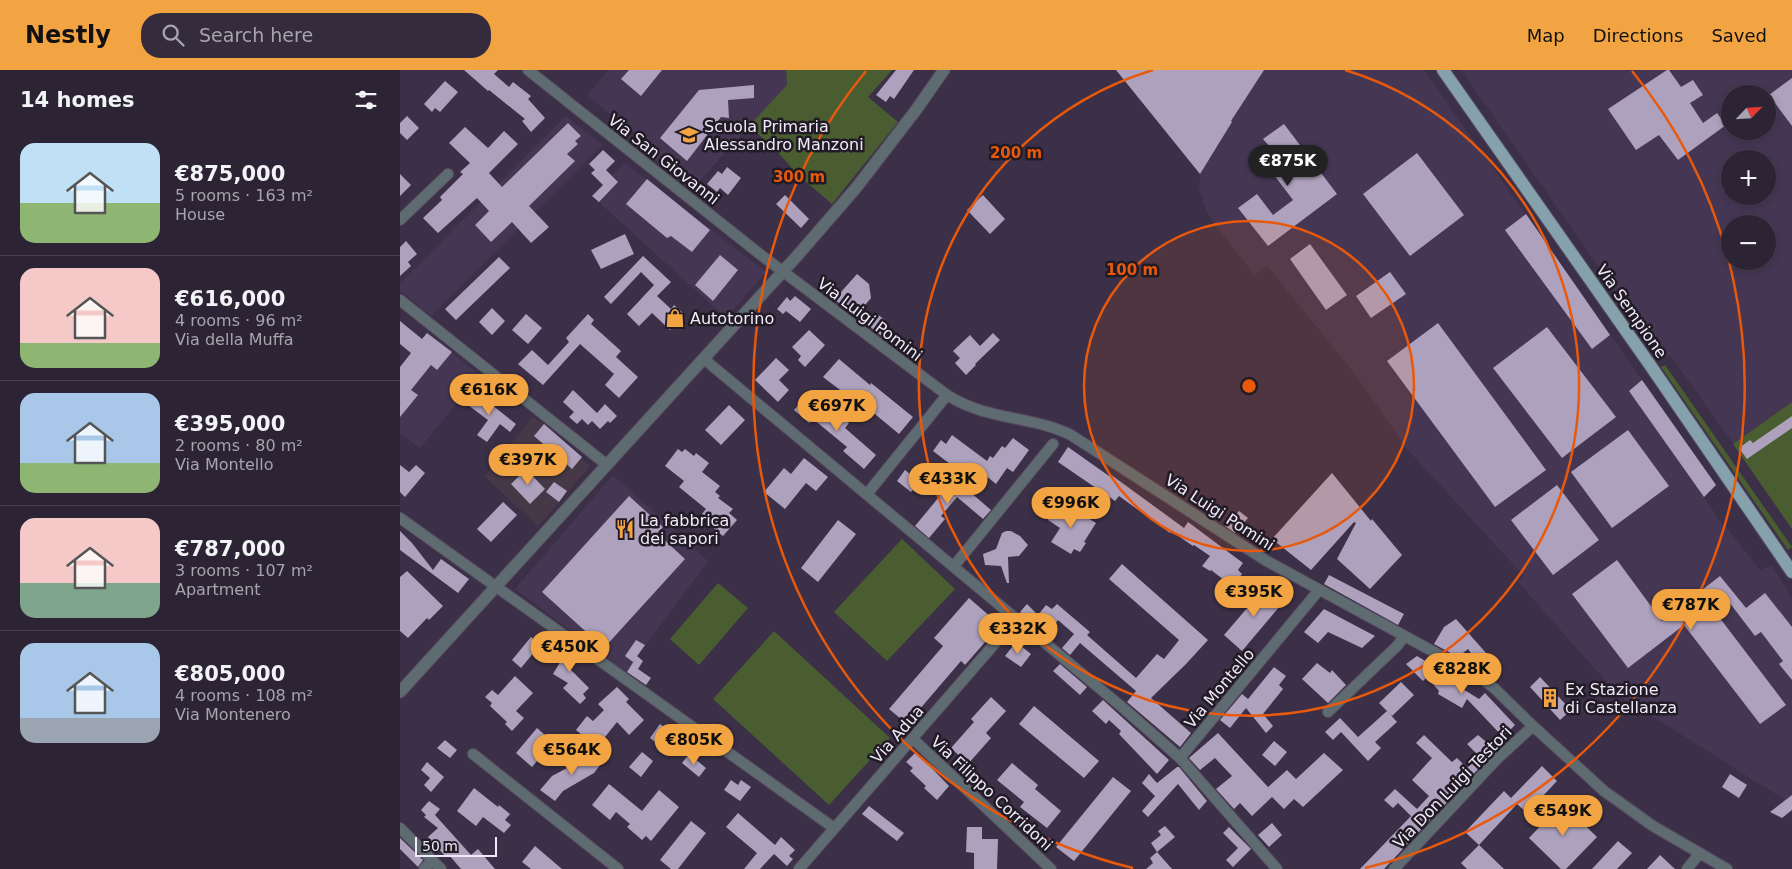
<!DOCTYPE html>
<meta charset="utf-8">
<style>
body{margin:0;font-family:"DejaVu Sans",sans-serif;background:#342c3d;color:#f1f3f6;height:100vh;display:flex;flex-direction:column;font-size:19px;white-space:nowrap}
*{box-sizing:border-box;margin:0}
p{font-size:16px;color:#a6a4ad}
.icon{flex:none;width:28px;height:28px;fill:none;stroke:currentColor;stroke-width:2;stroke-linecap:round;stroke-linejoin:round}
.map{position:relative;flex:1;overflow:hidden}
.details{display:flex;flex-direction:column;background:#2c2435;width:400px}
.details>*{flex:none}
.needle{width:32px;rotate:65deg}
.buttons{position:absolute;left:1321px;top:15px;display:grid;gap:10px}
.buttons a{display:grid;place-items:center;width:55px;height:55px;border-radius:50%;background:#2c2435;box-shadow:0 2px 8px #0003,0 0 0 1px #484150;font-size:25px}
.scale{position:absolute;left:15px;bottom:12px;width:82px;box-sizing:border-box;padding-left:5px;border:2px solid #f1eaf9;border-top:0;font-size:14px;line-height:18px;white-space:nowrap;color:#f1eaf9;-webkit-text-stroke:4px #201b25;paint-order:stroke}
.price{position:absolute;translate:-50% -42px;padding:0 11px;border-radius:18px;background:#f3a442;color:#111;font-size:16px;line-height:32px;filter:drop-shadow(0 1px 2px #0008)}
.price::after{content:'';position:absolute;left:50%;top:30px;width:15px;height:11px;margin-left:-8px;background:inherit;clip-path:polygon(0 0,100% 0,50% 100%)}
.price.current{background:#222;color:#fff}
ul{padding:0;list-style:none}
li{display:flex;align-items:center;gap:15px;height:125px;padding:0 20px}
li+li{border-top:1px solid #484150}
li span{display:grid;place-items:center;flex:none;width:140px;height:100px;border-radius:15px;color:#555}
li>.icon{margin-inline-start:auto}
span .icon{width:60px;height:60px;fill:#fffc;stroke-width:1}
li b{font-size:21px}
h2{display:flex;justify-content:space-between;align-items:center;height:60px;padding:0 20px;font-size:21px}
header{display:flex;align-items:center;gap:30px;box-sizing:border-box;height:70px;padding:0 25px;background:#f3a442;color:#111}
header strong{font-size:24px}
nav{display:flex;gap:28px;margin-inline-start:auto;font-size:18px}
.search{width:350px;height:45px;background:#342c3d;display:flex;align-items:center;gap:12px;box-sizing:border-box;padding:0 18px;border-radius:20px;color:#a6a4ad;font-size:19px}
main{display:flex;flex:1;min-height:0}
.map>svg:first-child{display:block}
</style>
<header>
<strong>Nestly</strong>
<div class="search"><svg class="icon" aria-label="search" viewBox="0 0 24 24"><circle cx="10" cy="10" r="6"/><path d="M15 15l6 6"/></svg>Search here</div>
<nav><a>Map</a><a>Directions</a><a>Saved</a></nav>
</header>
<main>
<section class="details">
<h2>14 homes<svg class="icon" aria-label="filters" viewBox="0 0 24 24"><path d="M4 7h16M4 17h16"/><circle cx="9" cy="7" r="2"/><circle cx="15" cy="17" r="2"/></svg></h2>
<ul>
<li><span style="background:linear-gradient(#bfe0f5 60%,#8fb573 0)"><svg class="icon" aria-label="home" viewBox="0 0 24 24"><path d="M3 11l9-7 9 7M6 9v11h12V9"/></svg></span><div><b>€875,000</b><p>5 rooms · 163 m²</p><p>House</p></div></li>
<li><span style="background:linear-gradient(#f6c9c9 75%,#8fb573 0)"><svg class="icon" aria-label="home" viewBox="0 0 24 24"><path d="M3 11l9-7 9 7M6 9v11h12V9"/></svg></span><div><b>€616,000</b><p>4 rooms · 96 m²</p><p>Via della Muffa</p></div></li>
<li><span style="background:linear-gradient(#a9c7e8 70%,#8fb573 0)"><svg class="icon" aria-label="home" viewBox="0 0 24 24"><path d="M3 11l9-7 9 7M6 9v11h12V9"/></svg></span><div><b>€395,000</b><p>2 rooms · 80 m²</p><p>Via Montello</p></div></li>
<li><span style="background:linear-gradient(#f6c9c9 65%,#7fa58c 0)"><svg class="icon" aria-label="home" viewBox="0 0 24 24"><path d="M3 11l9-7 9 7M6 9v11h12V9"/></svg></span><div><b>€787,000</b><p>3 rooms · 107 m²</p><p>Apartment</p></div></li>
<li><span style="background:linear-gradient(#a9c7e8 75%,#9aa5b1 0)"><svg class="icon" aria-label="home" viewBox="0 0 24 24"><path d="M3 11l9-7 9 7M6 9v11h12V9"/></svg></span><div><b>€805,000</b><p>4 rooms · 108 m²</p><p>Via Montenero</p></div></li>
</ul>
</section>
<div class="map">
<svg width="1392" height="799" viewBox="0 0 1392 799">
<rect width="100%" height="100%" fill="#3b3047"/>
<path fill="#463847" d="M132 347 144 354 190 396 138 456 85 407Z"/>
<path fill="#453754" fill-rule="evenodd" d="M208 0H386L387 15 293 118 253 88 250 75 187 26Z
M716 0H1024L1316 415 1304 427 1323 455H1325L1360 500 1372 495 1392 528V725L1385 730 1217 624 1118 512 1124 506 1007 379 955 304 867 196 855 205 817 158 806 140 799 118 800 104Z
M1061 0H1392V332L1333 374 1271 286H1261ZM1330 24H1368V61H1330ZM1330 89H1368V126H1330ZM1330 154H1368V191H1330Z
M166 46 202 75 31 246 0 220V213Z
M225 93 366 202 326 248 192 126Z
M27 263 80 305 20 378 0 364V297Z
M213 405 308 491 226 602 115 519Z"/>
<path fill="#495d31" d="M386 0H492L468 27 498 52 432 134 398 105 375 79 349 56 387 15Z
M1265 295 1392 477 1388 480 1261 297Z
M1392 332V459L1333 374Z
M502 469 555 519 487 591 434 542Z
M318 513 348 538 299 595 270 569Z
M374 561 490 668 429 735 313 629Z"/>
<path fill="#aea1bd" d="M64 0H98L94 4 109 17 113 12 131 26 128 29 145 48 131 62 122 51 125 49 89 20 88 21Z
M229 0H262L241 26 221 9Z
M496 0H514L494 29 490 26 486 32 476 25Z
M716 0H864L831 51 832 52 800 104Z
M1267 0H1269L1281 17 1293 10 1303 25 1290 33 1303 53 1317 43 1326 55 1278 90 1259 65 1236 80 1208 39Z
M1392 8V56L1369 25Z
M45 11 58 22 40 42 35 38 32 42 24 34Z
M354 15V28L328 30 329 48 321 47 287 91 260 68 299 20Z
M7 46 19 58 7 70 0 63V53Z
M168 53 181 66 175 71 178 74 167 84 175 91 129 136 149 157 131 173 112 152 91 172 75 155 89 141 77 128 38 163 23 148 42 130 40 127 63 104 60 102 70 93 49 73 65 57 88 78 104 61 118 74 89 103 102 117Z
M884 54 937 124 868 176 838 138 857 124 873 145 893 130 859 85 870 77 863 69Z
M203 80 215 91 206 100 218 112 199 132 192 126 203 115 191 103 195 100 189 94Z
M1017 83 1064 145 1010 186 963 124Z
M327 97 341 108 328 125 320 118 317 122 307 114 318 101 322 104Z
M0 104 11 115 0 126Z
M247 109 310 160 292 182 271 166 267 168 226 134Z
M385 125 409 149 401 158 376 134Z
M583 125 605 149 590 164 567 140Z
M1126 144 1210 265 1192 279 1105 160Z
M225 164 234 184 201 199 191 180Z
M6 171 17 184 8 192 11 196 0 206V177Z
M910 174 947 225 926 240 890 189Z
M320 185 338 200 313 231 295 215Z
M243 186 271 212 257 226 271 239 274 235 284 244 270 260 252 243 239 256 227 244 254 215 241 202 211 234 204 227Z
M99 187 110 198 56 250 45 239Z
M990 202 1006 224 971 248 956 226Z
M457 204 469 214 471 228 455 247 433 228 439 221 441 222Z
M395 226 411 239 400 252 386 241 383 244 377 239 387 227 390 231Z
M92 238 105 251 92 265 79 252Z
M126 244 142 258 128 274 112 260Z
M188 244 194 250 191 254 221 281 216 287 238 307 219 328 205 315 214 304 180 274 143 315 118 294 132 280 148 295 169 272 166 268Z
M477 244 485 250 482 254 493 262 487 270 469 256Z
M0 251 22 269 27 263 52 282 37 300 31 295 11 320 18 325 0 347V297L11 283 0 274Z
M1038 253 1146 400 1095 437 987 291Z
M1147 257 1216 347 1162 388 1093 298Z
M409 260 425 275 405 297 398 290 401 286 392 277Z
M593 263 600 270 575 294 576 295 566 305 555 293 560 288 553 281 570 265 580 276Z
M376 288 389 300 379 310 389 320 378 332 355 310Z
M439 289 470 315 471 313 513 347 499 364 446 320 444 323 423 307Z
M1242 310 1316 415 1304 427 1229 321Z
M73 320 116 354 110 362 100 354 87 372 77 365 88 350 64 332Z
M173 320 197 343 205 334 217 346 210 353 208 351 200 359 192 351 188 355 182 349 177 354 169 347 174 342 163 332Z
M404 329 410 335 413 332 432 349 436 344 449 353 445 358 476 385 464 399 443 381 447 377 413 349 409 353 394 340Z
M329 335 345 350 321 375 305 360Z
M1392 346V358L1347 389 1339 378 1350 370 1353 373Z
M144 354 182 387 172 399 134 366Z
M1228 360 1269 416 1212 458 1171 402Z
M552 365 587 391 590 386 593 388 602 376 605 378 613 368 629 380 613 402 607 398 596 414 579 400 575 406 562 396 558 400 533 381 541 370 546 374Z
M668 377 709 406 710 404 784 458 788 452 843 493 838 500 842 504 837 511 832 507 828 513 811 500 810 501 802 496 810 486 794 475 793 476 771 461 770 463 719 426 715 431 658 392Z
M278 379 282 382 285 379 294 386 296 383 309 393 302 402 320 416 315 422 320 426 318 428 333 439 329 443 337 450 323 466 314 459 316 455 302 444 306 439 279 417 284 411 265 396Z
M404 388 428 407 416 421 406 413 385 439 364 422 384 398 391 404Z
M0 395 9 402 16 395 25 403 5 427 0 422Z
M126 399 145 419 130 434 111 414Z
M505 400 520 412 511 422 497 411Z
M932 403 971 451 972 449 1002 485 970 519 937 489 956 453 954 452 911 500 872 469Z
M546 404 569 424 570 422 591 440 583 449 557 427 541 446 545 449 529 468 515 456 539 427 532 421Z
M154 412 167 421 159 432 146 422Z
M1157 415 1199 470 1153 505 1111 450Z
M229 426 263 457 257 463 285 489 204 578 142 522Z
M103 432 117 445 91 472 77 459Z
M664 433 696 453 684 472 686 473 680 482 674 479 671 484 651 472 660 458 648 450 655 438 660 441Z
M839 441 848 448 835 463 825 456Z
M438 450 456 464 418 512 401 498Z
M0 461 12 473 33 500 41 489 69 509 58 523 0 480Z
M606 461H611L620 466 628 475 619 486 608 487 609 513H607L601 496 585 495 583 484 596 479 602 463Z
M1217 490 1262 551 1320 506 1346 538 1365 523 1392 557V610L1379 594 1383 591 1361 562 1355 566 1329 532 1316 543 1386 635 1360 654 1284 555 1228 598 1172 524Z
M722 494 808 570 786 594 751 628 791 663 780 677 727 632 736 621 680 573 670 585 662 578 674 564 658 550 646 565 620 542 627 534 638 545 646 535 652 539 657 534 690 562 687 565 736 608 757 584 764 589 779 570 709 509Z
M7 501 43 536 29 550 27 548 8 568 0 561V507Z
M929 505 1004 544 998 555 924 514Z
M867 515 885 530 842 581 824 565Z
M569 528 600 555 565 595 561 591 507 654 489 639 543 576 534 568Z
M924 539 975 566 962 578 928 562 918 573 904 562Z
M1056 549 1086 583 1076 590 1068 579 1058 587 1034 574 1044 557Z
M131 567 140 575 121 598 112 590Z
M159 570 179 584 170 599 189 618 183 624 186 628 180 634 163 618 168 613 153 604 165 584 154 578Z
M236 570 245 575 233 592 225 586Z
M616 572 631 584 621 597 605 586Z
M237 586 243 591 238 599 251 608 246 615 227 602Z
M1017 586 1044 602 1040 605 1079 629 1085 623 1115 655 1103 667 1067 629 1062 638 1038 624 1039 621 1027 607 1023 611 1006 594Z
M917 593 930 603 932 600 946 615 928 633 902 609Z
M660 594 687 617 680 625 653 601Z
M874 597 886 606 879 615 883 619 863 644 873 656 866 663 846 638 830 658 820 650 842 624 848 629Z
M115 606 133 623 116 641 124 648 112 661 105 654 107 652 90 636 92 633 85 627 92 620 98 625Z
M1140 607 1171 640 1160 650 1130 617Z
M1001 612 1014 625 992 646 979 633Z
M217 617 229 629 226 632 244 650 229 665 217 652 197 677 176 660 187 646 193 651 204 640 198 634Z
M591 627 606 641 586 663 591 668 568 694 551 678 574 652 571 649Z
M703 630 769 690 757 704 719 664 721 661 709 650 706 654 692 641Z
M634 636 699 691 684 708 619 654Z
M987 641 997 652 975 672 981 678 968 691 941 662 933 670 925 662 940 648 958 667Z
M260 654 279 669 268 682 250 668Z
M137 658 153 672 132 697 116 683Z
M818 663 868 717 887 700 896 709 924 683 943 700 903 737 894 729 884 739 872 727 852 746 840 733 834 739 816 719 832 706 815 688 800 700 789 688Z
M1024 665 1052 692 1057 688 1067 698 1079 686 1067 674 1078 665 1096 680 984 799H960L1011 746 998 733 993 738 984 730 995 719 1017 739 1029 726 1012 710 1032 688 1016 673Z
M45 670 57 680 50 688 37 678Z
M874 671 887 682 875 696 862 685Z
M191 680 204 690 194 703 163 721 155 731 140 720 152 706 184 689Z
M242 682 253 691 241 707 229 697Z
M516 682 549 716 537 730 524 718 526 716 510 701 513 698 506 692Z
M289 684 306 698 299 707 282 693Z
M27 692 44 707 31 722 24 715 30 708 21 700Z
M612 693 638 715 635 719 661 741 647 758 620 737 624 732 597 710Z
M1142 696 1157 711 1127 743 1117 734 1079 775 1065 762 1104 721 1111 728Z
M777 697H779L807 731 799 740 778 714 748 747 742 741 755 726 742 713 749 704 757 713Z
M1330 704 1347 715 1339 728 1322 717Z
M713 707 731 721 674 791 656 777Z
M331 710 338 715 341 710 351 717 340 731 324 720Z
M209 714 242 741 259 720 279 737 251 771 246 766 242 770 227 757 230 754 216 742 210 750 192 735Z
M74 718 98 737 99 735 110 744 105 750 111 755 104 763 83 747 76 756 57 741Z
M1392 725V740L1382 748 1370 742Z
M29 731 40 739 35 745 71 785 78 779 95 799H61L49 785 46 787 28 767 38 758 24 747 26 745 21 740Z
M1162 733 1197 767 1166 799H1161L1129 768Z
M469 736 504 763 497 771 462 744Z
M338 743 375 775 381 767 395 780 389 786 393 789 387 796 374 784 360 799H344L357 783 326 757Z
M291 751 306 763 278 799H271L260 790Z
M872 753 882 765 869 777 858 765Z
M765 756 775 767 757 782 751 773 761 765 758 761Z
M567 757H582V769H598L597 799H574V783L566 782Z
M829 757 851 779 833 797 826 790 838 778 823 763Z
M0 768 23 790 18 797 0 779Z
M1218 771 1232 783 1217 799H1192Z
M1079 775 1104 799H1067L1061 793Z
M135 776 162 799H131L122 792Z
M757 782 772 799H746L753 793 750 788Z
M1260 785 1275 799H1247Z"/>
<g fill="none" stroke-linecap="round" stroke-linejoin="round">
<g stroke="#584e63" stroke-width="12">
<path id="minor" d="M128 0 361 185 547 325C588 351 630 345 671 365L865 490 1080 607 1094 618 1133 656 1204 721 1253 756 1327 799
M0 150 48 104
M0 230 207 395
M304 289 722 637 780 688 877 799
M467 424 547 325
M0 448 434 758
M554 496 653 374
M928 642 998 575 1004 566
M513 669 651 799
M73 684 218 799
M780 688 919 520
M0 758 41 799
M24 799 32 790
M399 799 617 548
M994 799 1098 688 1133 656
M1287 799 1300 783"/>
</g>
<g stroke="#584e63" stroke-width="13">
<path id="tertiary" d="M0 622 397 186 456 118 516 40 544 0"/>
</g>
<g stroke="#584e63" stroke-width="14">
<path id="primary" d="M1043 0 1250 295 1392 502"/>
</g>
<use href="#minor" stroke="#5e6c71" stroke-width="10"/>
<use href="#tertiary" stroke="#5e6c71" stroke-width="11"/>
<use href="#primary" stroke="#84a1ac" stroke-width="12"/>
</g>
<circle cx="849" cy="316" r="165" fill="#e8590c" fill-opacity=".12"/>
<g fill="none" stroke="#e8590c" stroke-width="2.5">
<circle cx="849" cy="316" r="165"/>
<path d="M945 0A330 330 0 1 1 753 0"/>
<path d="M733 798A496 496 0 0 1 466 1M1232 1A496 496 0 0 1 965 798"/>
</g>
<defs>
<g id="school-bare" transform="scale(1.5)"><path d="M0-5L7-2L0 1L-7-2ZM-4 1L0 2.5L4 1V4Q0 6-4 4Z" fill="#f3a442" stroke="#201b25" stroke-width="2.5" paint-order="stroke"/></g>
<g id="shop-bare" transform="scale(1.5)"><path d="M-5-2.5h2.3a2.7 3.5 0 0 1 5.4 0H5L5.5 6h-11ZM-1.5-2.5h3a1.5 2.3 0 0 0-3 0Z" fill="#f3a442" stroke="#201b25" stroke-width="2.5" paint-order="stroke"/></g>
<g id="restaurant-bare" transform="scale(1.5)"><path d="M-5-6h1v4h1v-4h1v4h1v-4h1v5L-1.5 .5V6h-2V.5L-5-1ZM5-6V6H3V1.5H1.5Q1.5-4 5-6Z" fill="#f3a442" stroke="#201b25" stroke-width="2.5" paint-order="stroke"/></g>
<g id="building-bare" transform="scale(1.5)"><path d="M-4-6H4V6H1V3H-1V6H-4ZM-2.5-4.3h1.7v1.8h-1.7ZM.8-4.3h1.7v1.8H.8ZM-2.5-1h1.7V.8h-1.7ZM.8-1h1.7V.8H.8Z" fill="#f3a442" stroke="#201b25" stroke-width="2.5" paint-order="stroke"/></g>
</defs>
<g fill-rule="evenodd">
<use href="#school-bare" x="289" y="65"/>
<use href="#shop-bare" x="275" y="248"/>
<use href="#restaurant-bare" x="225" y="459"/>
<use href="#building-bare" x="1150" y="628"/>
</g>
<g text-anchor="middle" stroke-width="5" stroke-linejoin="round" paint-order="stroke">
<g font-size="16" fill="#f1eaf9" stroke="#201b25" text-anchor="start">
<text x="304" y="62">Scuola Primaria<tspan x="304" dy="18">Alessandro Manzoni</tspan></text>
<text x="290" y="254">Autotorino</text>
<text x="240" y="456">La fabbrica<tspan x="240" dy="18">dei sapori</tspan></text>
<text x="1165" y="625">Ex Stazione<tspan x="1165" dy="18">di Castellanza</tspan></text>
</g>
<g font-size="16" fill="#f1eaf9" stroke="#201b25">
<text transform="translate(264 89) rotate(38)" y="6">Via San Giovanni</text>
<text transform="translate(1232 241) rotate(55)" y="6">Via Sempione</text>
<text transform="translate(470 249) rotate(37)" y="6">Via Luigi Pomini</text>
<text transform="translate(820 442) rotate(33)" y="6">Via Luigi Pomini</text>
<text transform="translate(819 618) rotate(-50)" y="6">Via Montello</text>
<text transform="translate(497 664) rotate(-49)" y="6">Via Adua</text>
<text transform="translate(1052 717) rotate(-46)" y="6">Via Don Luigi Testori</text>
<text transform="translate(592 723) rotate(43)" y="6">Via Filippo Corridoni</text>
</g>
</g>
<circle cx="849" cy="316" r="8" fill="#e8590c" stroke="#201b25" stroke-width="2.5"/>
<g font-size="15" text-anchor="middle" font-weight="bold" fill="#e8590c" stroke="#201b25" stroke-width="5" stroke-linejoin="round" paint-order="stroke">
<text x="616" y="88">200 m</text>
<text x="399" y="112">300 m</text>
<text x="732" y="205">100 m</text>
</g>
</svg>
<div class="buttons">
<a><svg class="needle" viewBox="-14 -14 28 28"><path d="M0-13l5 13h-10z" fill="#e53935"/><path d="M0 13l5-13h-10z" fill="#a6a4ad"/></svg></a>
<a>+</a>
<a>−</a>
</div>
<div class="scale">50 m</div>
<b class="price current" style="left:888px;top:117px">€875K</b>
<b class="price" style="left:89px;top:346px">€616K</b>
<b class="price" style="left:437px;top:362px">€697K</b>
<b class="price" style="left:128px;top:416px">€397K</b>
<b class="price" style="left:548px;top:435px">€433K</b>
<b class="price" style="left:671px;top:459px">€996K</b>
<b class="price" style="left:854px;top:548px">€395K</b>
<b class="price" style="left:1291px;top:561px">€787K</b>
<b class="price" style="left:618px;top:585px">€332K</b>
<b class="price" style="left:170px;top:603px">€450K</b>
<b class="price" style="left:1062px;top:625px">€828K</b>
<b class="price" style="left:294px;top:696px">€805K</b>
<b class="price" style="left:172px;top:706px">€564K</b>
<b class="price" style="left:1163px;top:767px">€549K</b>
</div>
</main>
